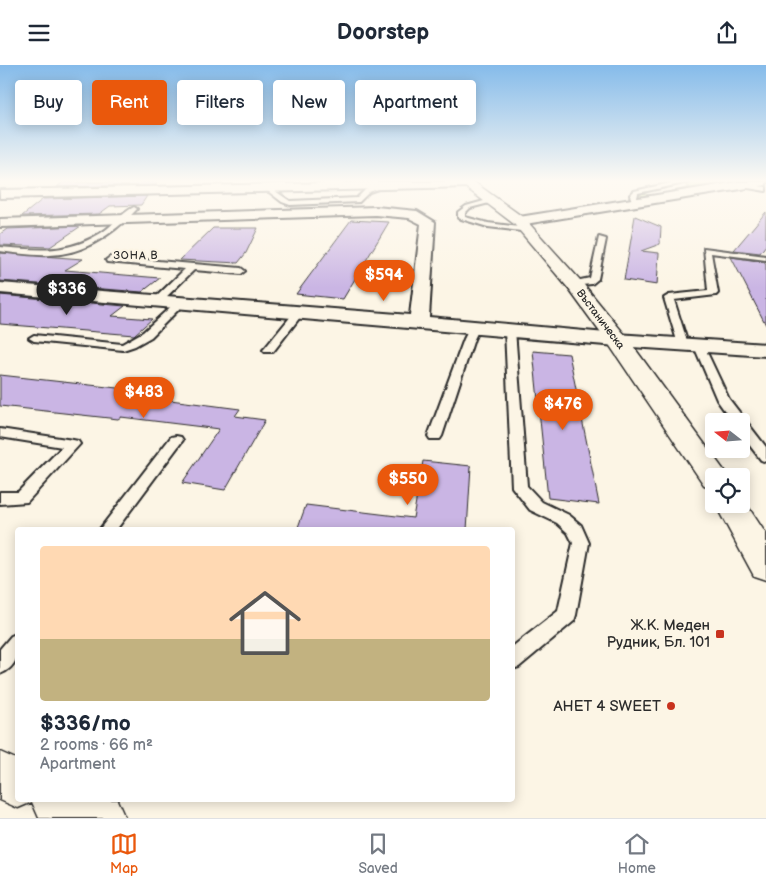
<!DOCTYPE html>
<meta charset="utf-8">
<style>
body{margin:0;font-family:"Balsamiq Sans",sans-serif;background:#f2f2f3;color:#1f2937;height:100vh;display:flex;flex-direction:column;font-size:19px;white-space:nowrap}
*{box-sizing:border-box;margin:0}
p{font-size:16px;color:#747a83}
.icon{flex:none;width:28px;height:28px;fill:none;stroke:currentColor;stroke-width:2;stroke-linecap:round;stroke-linejoin:round}
.map{position:relative;flex:1;overflow:hidden}
.details{position:absolute;left:15px;top:462px;width:500px;height:275px;display:flex;flex-direction:column;background:#fff;border-radius:5px;box-shadow:0 2px 12px #0003}
.details>*{flex:none}
.hud{position:absolute;left:15px;top:15px;width:500px;height:45px;display:flex;gap:10px}
.needle{width:32px;rotate:287deg}
.tools{position:absolute;left:705px;top:348px;display:grid;gap:10px}
.tools a{display:grid;place-items:center;width:45px;height:45px;border-radius:5px;background:#fff;box-shadow:0 2px 12px #0003;font-size:25px}
.price{position:absolute;translate:-50% -42px;padding:0 11px;border-radius:18px;background:#ea580c;color:#fff;font-size:16px;line-height:32px;filter:drop-shadow(0 1px 2px #0008)}
.price::after{content:'';position:absolute;left:50%;top:30px;width:15px;height:11px;margin-left:-8px;background:inherit;clip-path:polygon(0 0,100% 0,50% 100%)}
.price.selected{background:#222;color:#fff}
ul{padding:0;list-style:none}
li{display:grid;align-content:center;gap:10px;height:265px;padding:0 25px}
li+li{border-top:1px solid #e0e1e3}
li span{display:grid;place-items:center;height:155px;border-radius:5px;color:#555}
li>.icon{margin-inline-start:auto}
span .icon{width:90px;height:90px;fill:#fffc;stroke-width:1}
li b{font-size:21px}
.pill{padding:0 18px;border-radius:5px;background:#fff;box-shadow:0 2px 12px #0003;font-size:18px;line-height:45px}
.pill.selected{background:#ea580c;color:#fff}
header{display:flex;justify-content:space-between;align-items:center;height:65px;padding:0 25px;background:#fff;font-size:22px;font-weight:800}
.tabs{display:flex;justify-content:space-around;align-items:center;height:70px;border-top:1px solid #e0e1e3;background:#fff;font-size:14px;color:#747a83}
.tabs a{display:grid;justify-items:center;gap:2px}
.tabs .selected{color:#ea580c}
.map>svg:first-child{display:block}
</style>
<header><svg class="icon" aria-label="menu" viewBox="0 0 24 24"><path d="M4 6h16M4 12h16M4 18h16"/></svg>Doorstep<svg class="icon" aria-label="share" viewBox="0 0 24 24"><path d="M12 15V3M7 8l5-5 5 5M5 13v7h14v-7"/></svg></header>
<div class="map">
<svg width="766" height="753" viewBox="0 0 766 753">
<rect width="100%" height="100%" fill="#fcf5e5"/>
<filter id="ink" filterUnits="userSpaceOnUse"><feTurbulence type="fractalNoise" baseFrequency=".02" numOctaves="2"/><feDisplacementMap in="SourceGraphic" scale="10" xChannelSelector="R" yChannelSelector="G"/><feConvolveMatrix kernelMatrix="1 2 1 2 8 2 1 2 1" color-interpolation-filters="sRGB"/></filter>
<g filter="url(#ink)">
<path fill="#cee195" stroke="#7c8660" d="M699 117H741L645 134 639 133 640 130 643 128 652 131 690 122 685 120Z"/>
<path fill="#cab5e4" stroke="#2b2b2b" d="M63 117H157L156 120 57 122Z
M147 131 141 140 110 141 99 149 22 151 43 134Z
M766 147V180L760 188 734 185Z
M635 151 661 162 660 179 641 186 659 188 657 220 624 215Z
M351 155 389 157 343 234 296 229Z
M81 161 50 182 0 180V169L7 164Z
M213 163H258L246 188 238 198 180 195Z
M0 188 83 194 65 205 160 213 142 227 0 216Z
M731 192 764 197 766 200V260Z
M0 230 125 241 112 251 152 254 134 270 0 259Z
M533 286 569 289 599 439 548 433Z
M0 310 144 326 139 331 240 344 235 351 265 355 225 425 182 418 219 364 121 352 118 354 0 341Z
M423 396 471 401 467 465H297L306 440 413 453Z"/>
<g fill="none" stroke-linecap="round" stroke-linejoin="round">
<g stroke="#2b2b2b" stroke-width="4">
<path id="service" d="M675 117H689L638 128 637 133 642 137V139C636 141 631 136 630 130L634 126Z
M744 119 766 122V126L742 122Z
M379 120 381 123 369 127 359 137 290 140 282 137 264 123 269 122 290 136 357 133 365 125Z
M491 134 493 135V137L470 143 465 148V152L488 158 527 163 531 165 530 167 488 162 458 153V147L466 141Z
M134 142 137 144 136 145C113 169 84 189 50 190 33 191 16 188 0 186V182C41 185 67 190 104 166 114 159 123 147 134 142Z
M599 172 606 174 598 214 592 219 571 221V217L590 213Z
M704 183 766 191V195L711 188 718 228 716 230 674 235 688 279 683 282 678 279 664 233 669 230 708 226Z
M110 192 241 203 245 206 241 209 194 205 161 237 158 238 153 235 155 233 185 204 107 197 106 195Z
M180 235 185 238 151 272 135 281 123 285 34 276 29 273 34 270 122 279 143 267 177 236Z
M299 244 304 247 273 287H265L263 285 265 283 296 245Z
M475 259 480 262 474 274 442 371 440 374H430L428 371 464 274 471 260Z
M510 262 515 265 527 421 542 437 569 450 581 460 589 478 576 550 574 556 519 602 512 604V582L558 546 573 478 568 468 557 458 530 445 512 422 505 265Z
M699 278 704 281 729 334 766 382V397L761 395 741 369V356H732L717 335 694 281Z
M0 364 73 375 78 376 80 379 27 437 0 439V427H18L62 382 0 372Z
M176 371 181 372 183 375 116 465H99L171 372Z
M18 568C18 586 20 601 0 609V584L11 571Z"/>
</g>
<g stroke="#2b2b2b" stroke-width="4">
<path id="minor" d="M375 117H472L473 119 467 122 0 133V125Z
M738 117H766V120L519 160 512 156 519 152Z
M376 142 417 146 435 157 429 252 617 269 766 279V291L617 281 0 228V218L410 250 421 159 409 153 376 150 0 162V154Z"/>
</g>
<g stroke="#2b2b2b" stroke-width="3">
<path id="secondary" d="M459 117H474L524 153 580 215 625 270 728 411H714V423L704 420 608 278 568 223 514 159Z
M741 431 766 469V515L754 511 715 439H741Z
M0 687 18 695V735H117L125 753H39L32 737 18 743 0 735Z"/>
</g>
<use href="#service" fill="#fcf5e5" fill-rule="evenodd"/>
<use href="#minor" fill="#fcf5e5" fill-rule="evenodd"/>
<use href="#secondary" fill="#fcf5e5" fill-rule="evenodd"/>
</g>
</g>
<linearGradient id="sky" x2="0" y2="1"><stop stop-color="#85bbea"/><stop offset="0.52" stop-color="#fefaf3"/><stop offset="1" stop-color="#fefaf3" stop-opacity="0"/></linearGradient>
<rect width="766" height="223" fill="url(#sky)"/>
<g fill="#c8321e" stroke="#fcf5e5" stroke-width="2">
<rect x="715" y="564" width="10" height="10" rx="2.5"/>
<circle cx="671" cy="641" r="5"/>
</g>
<g text-anchor="middle" stroke-width="5" stroke-linejoin="round" paint-order="stroke">
<g font-size="11" letter-spacing="1" fill="#2b2b2b" stroke="#fcf5e5">
<text x="136" y="194">ЗОНА В</text>
</g>
<g font-size="11" fill="#2b2b2b" stroke="#fcf5e5">
<text transform="translate(601 254) rotate(53)" y="4">Въстаническа</text>
</g>
<g font-size="15" fill="#2b2b2b" stroke="#fcf5e5" text-anchor="end">
<text x="710" y="565">Ж.К. Меден<tspan x="710" dy="17">Рудник, Бл. 101</tspan></text>
<text x="661" y="646">АНЕТ 4 SWEET</text>
</g>
</g>
</svg>
<div class="tools">
<a><svg class="needle" viewBox="-14 -14 28 28"><path d="M0-13l5 13h-10z" fill="#e53935"/><path d="M0 13l5-13h-10z" fill="#747a83"/></svg></a>
<a><svg class="icon" aria-label="locate" viewBox="0 0 24 24"><circle cx="12" cy="12" r="6"/><path d="M12 2v4M12 18v4M2 12h4M18 12h4"/></svg></a>
</div>
<b class="price" style="left:384px;top:237px">$594</b>
<b class="price selected" style="left:67px;top:251px">$336</b>
<b class="price" style="left:144px;top:354px">$483</b>
<b class="price" style="left:563px;top:366px">$476</b>
<b class="price" style="left:408px;top:441px">$550</b>
<div class="hud">
<a class="pill">Buy</a>
<a class="pill selected">Rent</a>
<a class="pill">Filters</a>
<a class="pill">New</a>
<a class="pill">Apartment</a>
</div>
<section class="details">
<ul>
<li><span style="background:linear-gradient(#ffd9b3 60%,#c2b280 0)"><svg class="icon" aria-label="home" viewBox="0 0 24 24"><path d="M3 11l9-7 9 7M6 9v11h12V9"/></svg></span><div><b>$336/mo</b><p>2 rooms · 66 m²</p><p>Apartment</p></div></li>
</ul>
</section>
</div>
<nav class="tabs">
<a class="selected"><svg class="icon" aria-label="map" viewBox="0 0 24 24"><path d="M3 6l6-2 6 2 6-2v14l-6 2-6-2-6 2zM9 4v14M15 6v14"/></svg>Map</a>
<a><svg class="icon" aria-label="saved" viewBox="0 0 24 24"><path d="M7 4h10v16l-5-4-5 4z"/></svg>Saved</a>
<a><svg class="icon" aria-label="home" viewBox="0 0 24 24"><path d="M3 11l9-7 9 7M6 9v11h12V9"/></svg>Home</a>
</nav>
